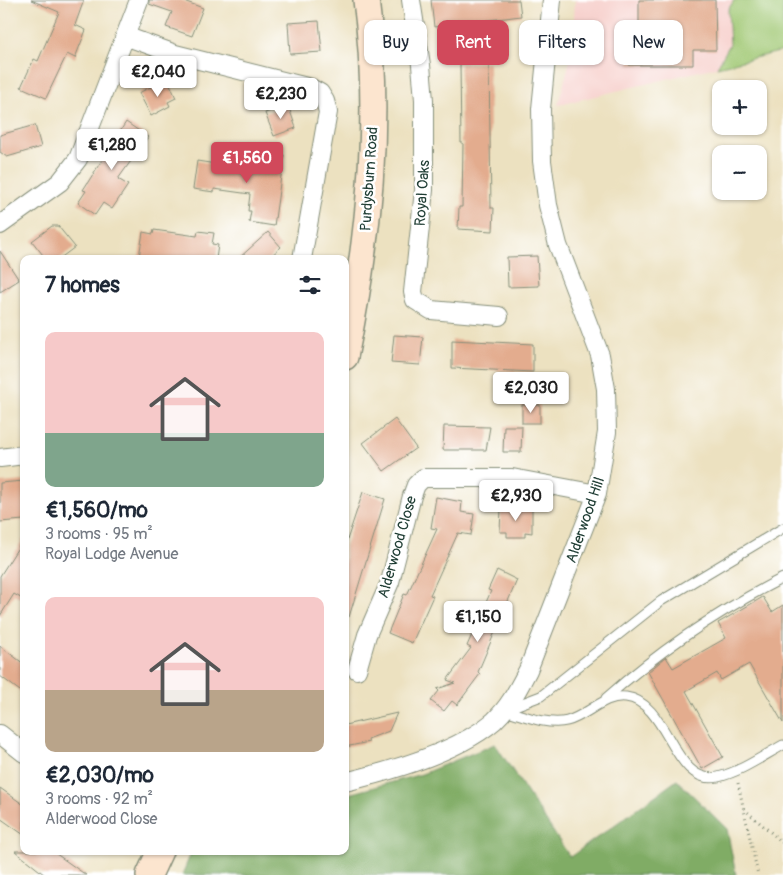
<!DOCTYPE html>
<meta charset="utf-8">
<style>
body{margin:0;font-family:Pangolin,sans-serif;background:#f2f2f3;color:#1f2937;height:100vh;display:flex;flex-direction:column;font-size:19px;white-space:nowrap}
*{box-sizing:border-box;margin:0}
p{font-size:16px;color:#747a83}
.icon{flex:none;width:28px;height:28px;fill:none;stroke:currentColor;stroke-width:2;stroke-linecap:round;stroke-linejoin:round}
.map{position:relative;flex:1;overflow:hidden}
.sheet{position:absolute;left:20px;top:255px;width:329px;height:600px;display:flex;flex-direction:column;background:#fff;border-radius:10px;box-shadow:0 1px 4px #0004}
.sheet>*{flex:none}
.hud{position:absolute;left:364px;top:20px;width:344px;height:45px;display:flex;gap:10px}
.fabs{position:absolute;left:712px;top:80px;display:grid;gap:10px}
.fabs a{display:grid;place-items:center;width:55px;height:55px;border-radius:10px;background:#fff;box-shadow:0 1px 4px #0004;font-size:25px}
.price{position:absolute;translate:-50% -42px;padding:0 11px;border-radius:5px;background:#fff;color:#222;font-size:16px;line-height:32px;filter:drop-shadow(0 1px 2px #0008)}
.price::after{content:'';position:absolute;left:50%;top:30px;width:15px;height:11px;margin-left:-8px;background:inherit;clip-path:polygon(0 0,100% 0,50% 100%)}
.price.selected{background:#d1495b;color:#fff}
ul{padding:0;list-style:none}
li{display:grid;align-content:center;gap:10px;height:265px;padding:0 25px}
li span{display:grid;place-items:center;height:155px;border-radius:10px;color:#555}
li>.icon{margin-inline-start:auto}
span .icon{width:90px;height:90px;fill:#fffc;stroke-width:1}
li b{font-size:21px}
h2{display:flex;justify-content:space-between;align-items:center;height:60px;padding:0 25px;font-size:21px}
.chip{padding:0 18px;border-radius:10px;background:#fff;box-shadow:0 1px 4px #0004;font-size:18px;line-height:45px}
.chip.selected{background:#d1495b;color:#fff}
.map>svg:first-child{display:block}
</style>
<div class="map">
<svg width="783" height="875" viewBox="0 0 783 875">
<rect width="100%" height="100%" fill="#fff"/>
<filter id="ink" filterUnits="userSpaceOnUse"><feTurbulence type="fractalNoise" baseFrequency=".02" numOctaves="2"/><feDisplacementMap in="SourceGraphic" scale="10" xChannelSelector="R" yChannelSelector="G"/><feConvolveMatrix kernelMatrix="1 2 1 2 8 2 1 2 1" color-interpolation-filters="sRGB"/></filter>
<filter id="wash" filterUnits="userSpaceOnUse"><feTurbulence type="fractalNoise" baseFrequency=".0096" numOctaves="4" result="noise"/><feDisplacementMap in="SourceGraphic" scale="20" xChannelSelector="R" yChannelSelector="G"/><feGaussianBlur stdDeviation="1.12" result="paint"/><feColorMatrix in="noise" values="0 0 0 0 0 0 0 0 0 0 0 0 0 0 0 0 0 1.4 0 .05"/><feComposite in="paint" operator="in"/></filter>
<g filter="url(#wash)">
<rect width="100%" height="100%" fill="#ece1c0"/>
<path fill="#f7d0cc" d="M575 0H783V51L558 105 572 53Z"/>
<path fill="#a0c873" stroke="#608254" d="M734 0H783V51L717 67 730 44 728 10Z"/>
<path fill="#80ac65" stroke="#50744c" d="M495 744 570 857 677 780 727 829 736 875H182L192 851H345V795L422 774Z"/>
<g id="blocks">
<path fill="#e3ac8e" d="M31 0H84L75 25 86 30 75 58 67 54 46 98 21 87 34 59 38 61 59 12Z
M149 0H181L203 8 192 36 166 27 172 12 149 4Z
M431 0H519L521 16 434 27Z
M639 0H715L716 50H693V65H629V24H639Z
M319 21 322 52 290 54 288 23Z
M489 63 491 208H494L493 231 458 229 459 207H462L463 143H461L460 64Z
M169 82 176 98 168 102 170 106 151 116 139 93 158 83 160 86Z
M288 105 296 128 274 136 265 113Z
M126 122 148 137 118 179 128 185 112 209 103 203 95 215 78 203 86 191 83 190Z
M35 125 41 147 7 157 0 152V135Z
M256 151 284 155 274 226 249 222 251 211H248L250 194 214 189V192L193 189 197 161 254 170Z
M52 226H58L75 247 59 259H46L32 241Z
M154 230 197 236 198 231 214 233 212 244 218 245 216 259H155L139 257 143 232 153 234Z
M268 232 281 247 268 259H238Z
M0 251 19 280 0 292Z
M537 256 539 286 508 287 507 257Z
M394 335 423 337 420 365 391 363Z
M452 340 533 344V372L452 368Z
M522 405H540V423H522Z
M395 419 416 448 384 471 363 443Z
M444 426 490 427 486 450H443Z
M504 426H522L521 452H503Z
M24 481V520L0 522V483Z
M363 492 385 499 349 617 345 616V546Z
M436 497 462 502 461 512 474 514 471 535 458 533 430 595 433 596 412 643 388 633 404 594 407 595 437 529 431 528Z
M501 508 532 509V533L525 532V537H507V532H500Z
M24 538V600L14 594 0 616V576Z
M497 570 517 580 478 672 480 674 457 705 452 701 444 711 431 701 439 691 437 689 455 683 447 680 471 648 467 646 491 591 488 590Z
M763 597 772 612 783 605V723L749 664 721 680 717 673 686 691 723 757 702 769 648 672 666 657 673 668 726 638 718 623Z
M0 646 24 664V694L0 676Z
M397 713 389 731 368 739 369 742 345 747V725Z
M0 788 24 805V835L0 818Z
M15 851H52L86 875H45Z"/>
</g>
</g>
<g filter="url(#ink)">
<use href="#blocks" fill-opacity="0" stroke="#868f7a" stroke-width="1"/>
<g fill="none" stroke-linecap="round" stroke-linejoin="round">
<g stroke="#868f7a" stroke-width="11">
<path id="lane" d="M606 698C659 651 720 610 783 578
M507 709 541 696 661 601 783 528
M504 710C522 715 548 726 567 721 587 716 604 694 626 697 669 702 673 787 718 777 740 772 763 756 783 745"/>
</g>
<g stroke="#868f7a" stroke-width="20">
<path id="street" d="M411 0 421 65 424 100V190L413 292 415 300 431 310 499 316
M125 36 175 54 311 88 320 93 325 101 328 112 302 259
M0 225 60 182 78 159 139 0
M0 458 24 455
M357 670 367 635 390 582 412 496 416 485 423 478H512L597 494
M0 734 24 753
M345 782C391 771 458 752 494 721 510 706 518 689 528 670L597 494 607 432 606 389 600 355 558 245 548 205 542 161 541 109 552 0"/>
</g>
<g stroke="#868f7a" stroke-width="28">
<path id="secondary" d="M345 357C369 241 382 119 366 0
M149 875 160 851"/>
</g>
<path stroke="#868f7a" stroke-width="3" stroke-dasharray="1 4" stroke-linecap="butt" d="M738 783 758 875
M744 809 783 843"/>
<use href="#lane" stroke="#fff" stroke-width="9"/>
<use href="#street" stroke="#fff" stroke-width="18"/>
<use href="#secondary" stroke="#fce5cf" stroke-width="25"/>
</g>
</g>
<g text-anchor="middle" stroke-width="5" stroke-linejoin="round" paint-order="stroke">
<g font-size="15" fill="#1f3d34" stroke="#fff">
<text transform="translate(369 179) rotate(-86)" y="5">Purdysburn Road</text>
<text transform="translate(422 193) rotate(-86)" y="5">Royal Oaks</text>
<text transform="translate(585 520) rotate(-71)" y="5">Alderwood Hill</text>
<text transform="translate(397 547) rotate(-74)" y="5">Alderwood Close</text>
</g>
</g>
</svg>
<div class="fabs">
<a>+</a>
<a>−</a>
</div>
<b class="price" style="left:158px;top:98px">€2,040</b>
<b class="price" style="left:281px;top:120px">€2,230</b>
<b class="price" style="left:112px;top:171px">€1,280</b>
<b class="price selected" style="left:247px;top:184px">€1,560</b>
<b class="price" style="left:531px;top:414px">€2,030</b>
<b class="price" style="left:516px;top:522px">€2,930</b>
<b class="price" style="left:478px;top:643px">€1,150</b>
<div class="hud">
<a class="chip">Buy</a>
<a class="chip selected">Rent</a>
<a class="chip">Filters</a>
<a class="chip">New</a>
</div>
<section class="sheet">
<h2>7 homes<svg class="icon" aria-label="filters" viewBox="0 0 24 24"><path d="M4 7h16M4 17h16"/><circle cx="9" cy="7" r="2"/><circle cx="15" cy="17" r="2"/></svg></h2>
<ul>
<li><span style="background:linear-gradient(#f6c9c9 65%,#7fa58c 0)"><svg class="icon" aria-label="home" viewBox="0 0 24 24"><path d="M3 11l9-7 9 7M6 9v11h12V9"/></svg></span><div><b>€1,560/mo</b><p>3 rooms · 95 m²</p><p>Royal Lodge Avenue</p></div></li>
<li><span style="background:linear-gradient(#f6c9c9 60%,#b9a48a 0)"><svg class="icon" aria-label="home" viewBox="0 0 24 24"><path d="M3 11l9-7 9 7M6 9v11h12V9"/></svg></span><div><b>€2,030/mo</b><p>3 rooms · 92 m²</p><p>Alderwood Close</p></div></li>
</ul>
</section>
</div>
